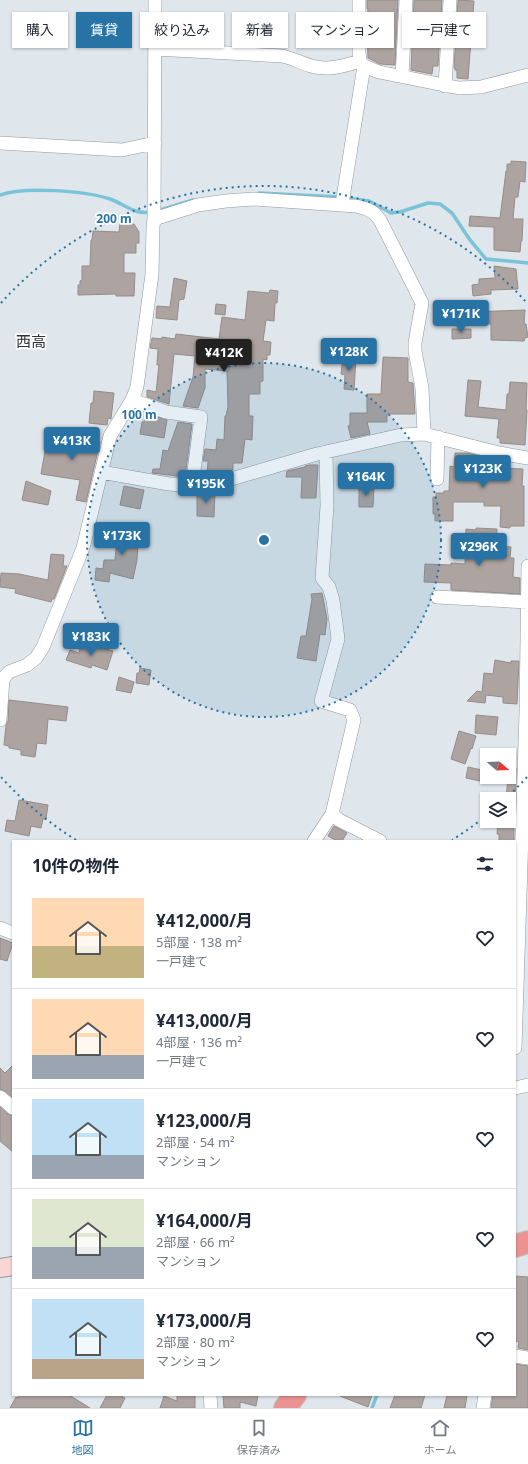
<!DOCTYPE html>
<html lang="ja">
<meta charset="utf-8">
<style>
body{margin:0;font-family:"Noto Sans","Noto Sans JP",sans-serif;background:#f2f2f3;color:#1f2937;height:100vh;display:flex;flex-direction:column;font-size:15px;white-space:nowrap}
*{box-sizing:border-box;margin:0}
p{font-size:13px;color:#747a83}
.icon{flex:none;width:22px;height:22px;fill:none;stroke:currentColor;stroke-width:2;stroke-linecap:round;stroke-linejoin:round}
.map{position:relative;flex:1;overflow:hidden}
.panel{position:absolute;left:12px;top:840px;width:504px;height:556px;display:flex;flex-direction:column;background:#fff;border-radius:0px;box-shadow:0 1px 3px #0004}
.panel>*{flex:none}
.top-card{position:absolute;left:12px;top:12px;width:504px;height:36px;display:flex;gap:8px}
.needle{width:26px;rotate:109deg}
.fabs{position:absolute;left:480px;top:748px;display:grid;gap:8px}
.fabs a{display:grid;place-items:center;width:36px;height:36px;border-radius:0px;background:#fff;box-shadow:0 1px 3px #0004;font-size:20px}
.price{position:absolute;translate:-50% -34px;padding:0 9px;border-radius:4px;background:#2873a6;color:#fff;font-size:13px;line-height:26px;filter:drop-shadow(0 1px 2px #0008)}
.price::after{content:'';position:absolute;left:50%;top:24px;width:12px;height:9px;margin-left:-6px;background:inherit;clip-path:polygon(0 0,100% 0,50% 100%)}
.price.current{background:#222;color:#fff}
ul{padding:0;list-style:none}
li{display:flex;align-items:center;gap:12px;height:100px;padding:0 20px}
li+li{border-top:1px solid #e0e1e3}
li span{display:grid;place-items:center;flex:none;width:112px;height:80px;border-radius:0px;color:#555}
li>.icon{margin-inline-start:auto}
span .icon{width:48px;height:48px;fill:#fffc;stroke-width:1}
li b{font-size:17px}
h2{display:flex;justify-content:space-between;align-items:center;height:48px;padding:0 20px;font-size:17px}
.pill{padding:0 14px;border-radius:0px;background:#fff;box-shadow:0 1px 3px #0004;font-size:14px;line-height:36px}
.pill.current{background:#2873a6;color:#fff}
.menu{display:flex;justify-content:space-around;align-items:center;height:56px;border-top:1px solid #e0e1e3;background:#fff;font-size:11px;color:#747a83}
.menu a{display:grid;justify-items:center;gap:2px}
.menu .current{color:#2873a6}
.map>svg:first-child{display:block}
</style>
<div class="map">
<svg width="528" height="1408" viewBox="0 0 528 1408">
<rect width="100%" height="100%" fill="#dfe6ec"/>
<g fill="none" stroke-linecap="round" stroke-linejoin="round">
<path stroke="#7bc4d7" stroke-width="3.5" d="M259 193 340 197
M0 195C23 186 86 191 110 199 124 204 135 215 150 212
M346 198 369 201 391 213 400 212 428 203 440 204 452 213 470 240 486 259 528 263
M157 211 193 200
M372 1408 377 1395"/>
</g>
<path fill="#ada4a1" stroke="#958c89" d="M367 0H398L395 65 380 64 368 58 367 27 368 9H367Z
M414 0H442L438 66H433L432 74 411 70Z
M458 0 474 1 468 79 457 78V70H455V68H454Z
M511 161 526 162 525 182 520 181 518 197H515L513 219H523L522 241H521L520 252 494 250V227L469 226 470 216 500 218 506 171H507V164H511Z
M120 223 134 224 139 232V243H136V253H124V273H135L134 296H116V294L78 295V285H80V281L82 280V266H90L91 240H92L93 231 119 232Z
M494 266 516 269 518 289 491 290V294L473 296 472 285 479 284V279L495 278Z
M174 278 187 281 184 299 179 300 177 320 156 318 157 306 170 307Z
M270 290 278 291 277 303H275L274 321 266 320 263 341 271 342 270 355H267V360L263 359V381L260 382V394H249V416H253L252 440 245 439 242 463H233V470L207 476 208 461H203L205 449 216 450 217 439 224 440 225 416H226L228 407 227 371 205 369V388L198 408 183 406 193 377 195 356 174 354 169 404 147 397V390L156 392 159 365H157L158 349 150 348 152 338 162 339V337L175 339 176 334 219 339 222 317 245 320 248 291 269 293Z
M216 304 226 305 225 315 215 314Z
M525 310 524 324H526L528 337 525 338 524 341 491 340V324L474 323 473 312Z
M452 329H471V338L452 339Z
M343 356 356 358 354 390 344 389 345 375 341 374Z
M383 357 408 358V382L413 383 415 414H387V422H367L370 434 351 438 348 426 350 425V413H367V394H381Z
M468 380 481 381 478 407 506 410 507 394H509L510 382 527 383 526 410H527L525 445 500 443V438H497L499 419 465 416Z
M94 391 114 393 111 419 108 418 107 425 89 423 91 403H93Z
M146 413 167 420 164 438 140 434 142 422H144Z
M178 422 192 424 185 477 152 473 153 469H160L163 450 168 451Z
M54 433 100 442 86 502 76 500 80 480 41 474 45 451H49L52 436H54Z
M455 453H468L499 461V468L523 469 522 486H524V526H510V528L500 527 501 506H484V502H453V521H435V514H433V497H436V493H444V491H449L450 466 454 467Z
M309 465H318L316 498H301L302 477H286L287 471 305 467V466Z
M26 481 51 491 48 505 22 500Z
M124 486 144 490 140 509 120 505Z
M359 487H374L373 507H359Z
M215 491 214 517 197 516V493Z
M118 526 139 528 137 560 133 579 110 573 109 582 95 580 96 568 103 569 104 560H115Z
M476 528 497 529 496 546 511 547 510 558H514L513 577 520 578V594L451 590V583L424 582 425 564 451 565V563L465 564 466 529 476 530Z
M51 554 64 555 63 566H67L54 599H52L51 602 15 593 16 589 0 587 1 573 19 574 48 580Z
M322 593 327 619 325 635 320 634 316 661 297 658 301 636H306L312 599 311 594Z
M81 645 94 649 95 646 113 651 107 670 92 665 91 668 66 660 70 650 79 653Z
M495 660 511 663V661H519L517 704 503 703V697L486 695 485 703 467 701 477 691 482 692 484 673 493 674Z
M140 668 151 670 149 685 136 683 137 673H139Z
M119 677 134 682 131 693 116 690Z
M9 700 68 707 66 721 48 719 46 744 37 743 35 757 21 755V750L9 748V746L4 745 6 725 8 721Z
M476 715 498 717 496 735 475 733Z
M459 731 476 736 472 749 471 748 465 764 451 759Z
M468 767 482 770 480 781 466 778Z
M509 767 516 768 515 810 509 811V799H506Z
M19 800 48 805 46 819H43L41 828 31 826 29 836 5 831 7 820 15 821Z
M498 821H514V841H499V834H497Z
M334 826 347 833 342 841H337L328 836Z
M0 938 13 943 7 961 0 959Z
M13 1065V1098L5 1091 0 1089V1068L5 1073Z
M0 1107 8 1114 13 1116V1152L0 1141Z
M515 1276 528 1277V1350L518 1348 519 1342 515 1341Z
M515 1364 528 1366V1408H491L493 1395H515Z
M19 1395H69L90 1408H10L16 1397 17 1398Z
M107 1395H119L125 1398 120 1408H100Z
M177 1395H195V1408H160L164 1396 177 1401Z
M227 1395H258L256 1406 240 1402V1408H224L223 1396Z
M340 1395H372L368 1407 340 1396Z
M395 1395H425L421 1408H390Z
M447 1395H467L465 1408H444Z"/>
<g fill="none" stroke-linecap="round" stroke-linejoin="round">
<g stroke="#91989e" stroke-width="14">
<path id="minor" d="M359 0V53L360 61 364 66 379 72 459 88 481 87 528 75
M155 49 282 56C292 58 301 63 311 66 327 71 344 66 360 61
M402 76 406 0
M445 86 450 0
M0 143 122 150 155 143
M342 204 364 66
M154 219 198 205 226 201 253 199 356 206 367 209 374 213 380 220 422 303 415 343V351L422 388 424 434
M132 400 166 412 201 417 192 486 221 482 317 454 401 435 424 434 499 453 528 458
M326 452 327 506 322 578 329 587 333 600 338 639 321 701 350 710 354 720 332 814
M101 472 169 484 192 486
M437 479 438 437
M437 597 528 602
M0 720 3 679 9 672 27 665 36 658 43 647 83 548 110 436 132 400 137 387 152 274 153 227 154 219 155 0
M314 841 332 814 339 820 380 841
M0 928 13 933
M515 1048 526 712 528 566
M515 1088 528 1085
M0 1097 13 1108
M515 1356 528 1358
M210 1395 211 1408
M483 1408 485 1395"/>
</g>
<g stroke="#91989e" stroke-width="20">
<path id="secondary" d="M0 1268 13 1266"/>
</g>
<g stroke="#c1c2c3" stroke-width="24">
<path id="trunk" d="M515 1246 528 1242
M285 1408 295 1395"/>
</g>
<use href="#minor" stroke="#fff" stroke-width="13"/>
<use href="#secondary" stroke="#f8d6d6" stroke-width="18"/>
<use href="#trunk" stroke="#eb9293" stroke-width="22"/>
</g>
<circle cx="264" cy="540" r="177" fill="#2873a6" fill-opacity=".12"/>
<g fill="none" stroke="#2873a6" stroke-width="2" stroke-dasharray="2 4">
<circle cx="264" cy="540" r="177"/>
<path d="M527 777A354 354 0 0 1 505 799M487 815A354 354 0 0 1 452 840M76 840A354 354 0 0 1 1 777M1 303A354 354 0 0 1 527 303"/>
</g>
<g text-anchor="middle" stroke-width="3.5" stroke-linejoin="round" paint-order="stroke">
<g font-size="15" fill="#313336" stroke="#fff">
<text x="31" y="347">西高</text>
</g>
</g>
<circle cx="264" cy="540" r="6" fill="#2873a6" stroke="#fff" stroke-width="2"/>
<g font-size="12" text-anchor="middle" font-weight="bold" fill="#2873a6" stroke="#fff" stroke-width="3.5" stroke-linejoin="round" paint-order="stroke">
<text x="114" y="223">200 m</text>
<text x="139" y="419">100 m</text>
</g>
</svg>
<div class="fabs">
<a><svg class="needle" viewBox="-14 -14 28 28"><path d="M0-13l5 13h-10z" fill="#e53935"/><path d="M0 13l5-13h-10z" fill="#747a83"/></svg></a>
<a><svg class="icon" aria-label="layers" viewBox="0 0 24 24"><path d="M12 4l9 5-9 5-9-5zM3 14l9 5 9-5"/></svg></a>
</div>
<b class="price" style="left:461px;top:334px">¥171K</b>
<b class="price" style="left:349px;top:372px">¥128K</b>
<b class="price current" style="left:224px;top:373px">¥412K</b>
<b class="price" style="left:72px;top:461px">¥413K</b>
<b class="price" style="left:483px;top:489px">¥123K</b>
<b class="price" style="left:366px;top:497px">¥164K</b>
<b class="price" style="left:206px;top:504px">¥195K</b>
<b class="price" style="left:122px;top:556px">¥173K</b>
<b class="price" style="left:479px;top:567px">¥296K</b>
<b class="price" style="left:91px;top:657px">¥183K</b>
<div class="top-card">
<a class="pill">購入</a>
<a class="pill current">賃貸</a>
<a class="pill">絞り込み</a>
<a class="pill">新着</a>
<a class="pill">マンション</a>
<a class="pill">一戸建て</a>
</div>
<section class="panel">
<h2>10件の物件<svg class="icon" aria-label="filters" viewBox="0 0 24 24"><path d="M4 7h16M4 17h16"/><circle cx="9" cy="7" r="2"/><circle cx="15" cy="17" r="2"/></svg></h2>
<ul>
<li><span style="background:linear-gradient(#ffd9b3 60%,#c2b280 0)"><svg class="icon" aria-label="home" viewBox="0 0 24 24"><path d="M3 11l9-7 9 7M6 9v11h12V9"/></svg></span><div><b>¥412,000/月</b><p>5部屋 · 138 m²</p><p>一戸建て</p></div><svg class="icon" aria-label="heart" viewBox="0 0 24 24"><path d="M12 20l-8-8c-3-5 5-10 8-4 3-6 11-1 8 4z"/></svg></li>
<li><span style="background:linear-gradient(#ffd9b3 70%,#9aa5b1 0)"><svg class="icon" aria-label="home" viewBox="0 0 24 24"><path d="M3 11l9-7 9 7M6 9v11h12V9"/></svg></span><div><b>¥413,000/月</b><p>4部屋 · 136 m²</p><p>一戸建て</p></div><svg class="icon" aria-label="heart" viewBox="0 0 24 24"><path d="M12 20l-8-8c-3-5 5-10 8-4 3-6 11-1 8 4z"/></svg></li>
<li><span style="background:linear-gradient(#bfe0f5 70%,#9aa5b1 0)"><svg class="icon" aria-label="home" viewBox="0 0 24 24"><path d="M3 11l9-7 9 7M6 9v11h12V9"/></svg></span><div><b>¥123,000/月</b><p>2部屋 · 54 m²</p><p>マンション</p></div><svg class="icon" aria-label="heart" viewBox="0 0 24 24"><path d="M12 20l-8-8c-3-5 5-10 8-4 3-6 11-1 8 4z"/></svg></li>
<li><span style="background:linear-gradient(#dfe7d0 60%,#9aa5b1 0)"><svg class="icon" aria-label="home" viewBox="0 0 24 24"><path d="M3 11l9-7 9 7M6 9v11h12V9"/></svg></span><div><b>¥164,000/月</b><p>2部屋 · 66 m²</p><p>マンション</p></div><svg class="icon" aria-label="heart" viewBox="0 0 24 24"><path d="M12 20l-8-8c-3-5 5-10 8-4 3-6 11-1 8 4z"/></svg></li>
<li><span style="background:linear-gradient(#bfe0f5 75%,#b9a48a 0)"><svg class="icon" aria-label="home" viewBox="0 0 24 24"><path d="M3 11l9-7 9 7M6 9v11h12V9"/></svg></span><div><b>¥173,000/月</b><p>2部屋 · 80 m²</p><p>マンション</p></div><svg class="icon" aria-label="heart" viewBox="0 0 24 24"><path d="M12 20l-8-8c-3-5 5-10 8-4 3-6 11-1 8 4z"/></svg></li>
</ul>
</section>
</div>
<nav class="menu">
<a class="current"><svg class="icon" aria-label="map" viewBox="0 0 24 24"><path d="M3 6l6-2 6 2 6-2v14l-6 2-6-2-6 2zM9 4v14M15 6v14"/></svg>地図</a>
<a><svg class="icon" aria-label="saved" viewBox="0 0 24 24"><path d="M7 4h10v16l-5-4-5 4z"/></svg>保存済み</a>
<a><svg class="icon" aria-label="home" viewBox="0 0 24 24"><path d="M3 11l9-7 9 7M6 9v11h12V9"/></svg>ホーム</a>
</nav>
